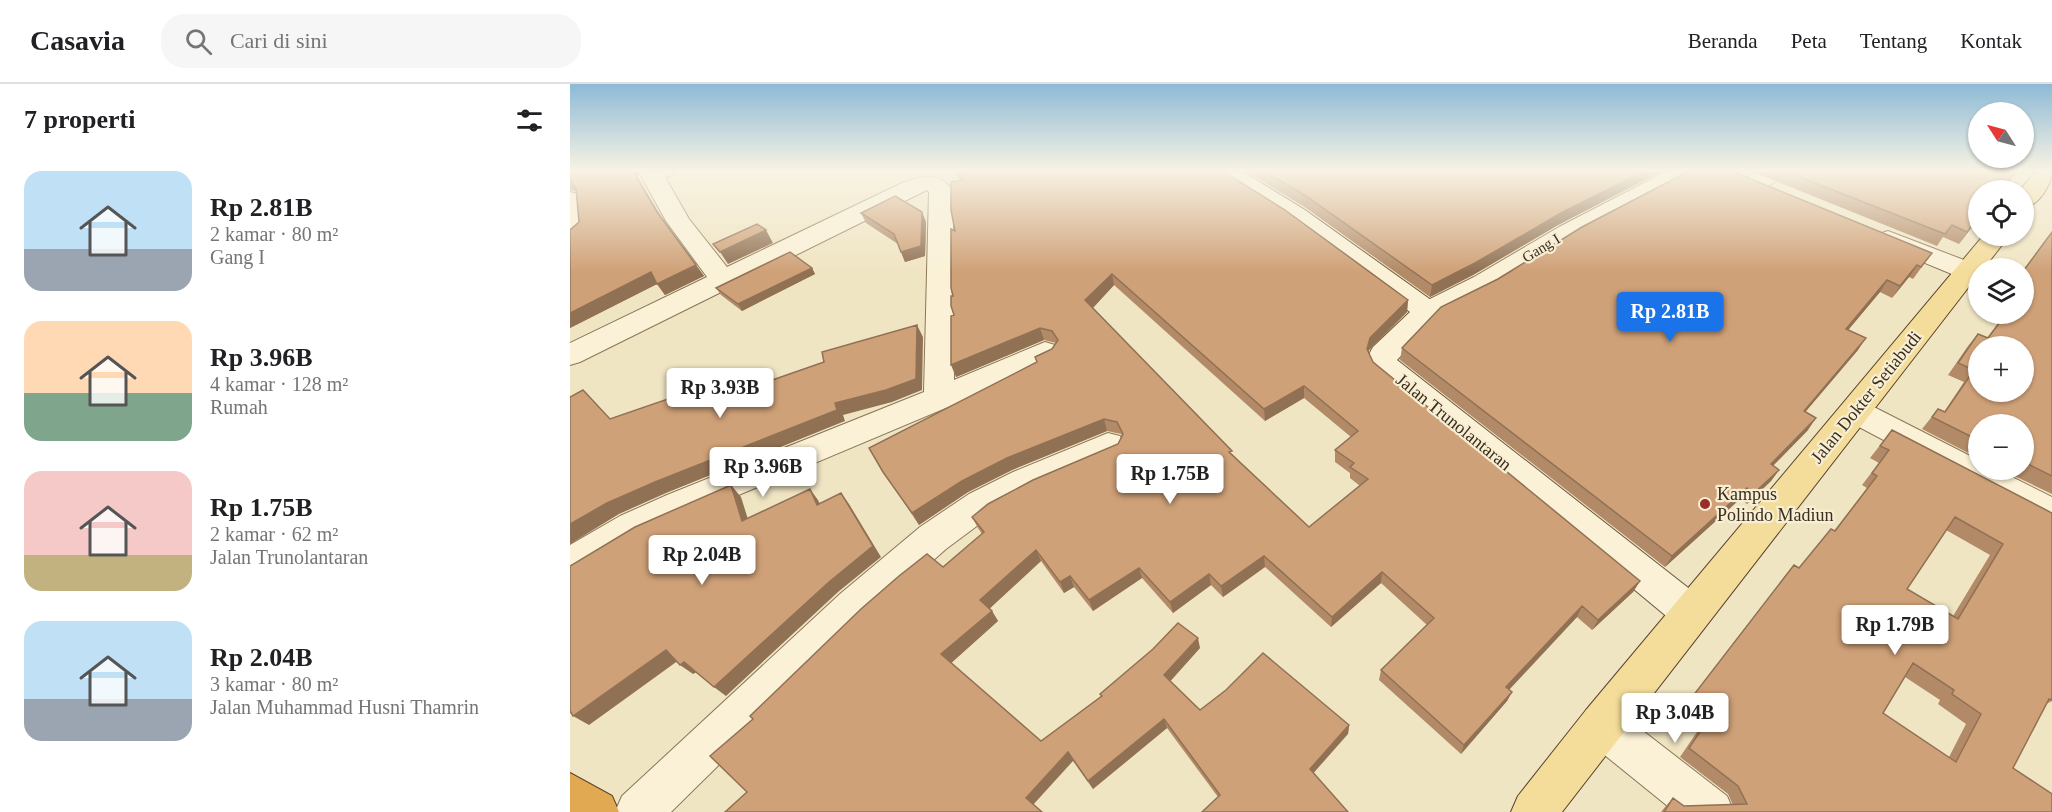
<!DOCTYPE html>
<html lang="id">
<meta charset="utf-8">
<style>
body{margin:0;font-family:Georgia,serif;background:#f6f6f6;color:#202124;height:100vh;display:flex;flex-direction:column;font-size:22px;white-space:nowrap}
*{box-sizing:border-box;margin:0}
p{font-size:20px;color:#757577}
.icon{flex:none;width:33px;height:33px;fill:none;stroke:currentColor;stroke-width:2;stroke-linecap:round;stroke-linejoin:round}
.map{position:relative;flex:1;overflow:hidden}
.sheet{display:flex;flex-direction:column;background:#fff;width:570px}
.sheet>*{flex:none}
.needle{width:39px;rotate:306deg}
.fabs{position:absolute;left:1398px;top:18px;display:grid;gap:12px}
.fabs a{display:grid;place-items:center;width:66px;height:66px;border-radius:50%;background:#fff;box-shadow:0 2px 4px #0004;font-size:30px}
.price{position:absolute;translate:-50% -51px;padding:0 14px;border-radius:6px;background:#fff;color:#222;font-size:20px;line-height:39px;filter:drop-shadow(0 2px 3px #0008)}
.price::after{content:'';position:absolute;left:50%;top:36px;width:18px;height:14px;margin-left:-9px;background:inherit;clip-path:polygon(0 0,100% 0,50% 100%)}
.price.active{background:#1a73e8;color:#fff}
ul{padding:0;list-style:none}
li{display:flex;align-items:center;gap:18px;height:150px;padding:0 24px}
li span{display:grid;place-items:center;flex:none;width:168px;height:120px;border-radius:18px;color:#555}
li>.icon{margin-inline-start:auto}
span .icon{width:72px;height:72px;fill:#fffc;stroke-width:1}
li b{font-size:26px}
h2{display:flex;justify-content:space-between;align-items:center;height:72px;padding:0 24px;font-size:26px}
header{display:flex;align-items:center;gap:36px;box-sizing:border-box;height:84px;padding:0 30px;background:#fff;border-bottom:2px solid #e0e0e0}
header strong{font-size:28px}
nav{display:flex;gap:33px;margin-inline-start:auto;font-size:21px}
.search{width:420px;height:54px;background:#f6f6f6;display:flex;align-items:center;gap:15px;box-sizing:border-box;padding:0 21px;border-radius:24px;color:#757577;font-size:22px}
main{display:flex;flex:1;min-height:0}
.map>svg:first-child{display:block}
</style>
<header>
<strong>Casavia</strong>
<div class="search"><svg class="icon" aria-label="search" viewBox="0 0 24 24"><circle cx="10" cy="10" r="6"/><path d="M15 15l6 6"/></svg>Cari di sini</div>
<nav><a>Beranda</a><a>Peta</a><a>Tentang</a><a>Kontak</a></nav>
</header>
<main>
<section class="sheet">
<h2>7 properti<svg class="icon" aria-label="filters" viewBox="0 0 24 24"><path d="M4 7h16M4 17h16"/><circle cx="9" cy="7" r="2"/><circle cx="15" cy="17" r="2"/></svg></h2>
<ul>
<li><span style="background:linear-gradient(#bfe0f5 65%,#9aa5b1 0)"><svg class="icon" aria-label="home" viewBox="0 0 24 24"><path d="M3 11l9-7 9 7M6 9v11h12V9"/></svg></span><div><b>Rp 2.81B</b><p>2 kamar · 80 m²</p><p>Gang I</p></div></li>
<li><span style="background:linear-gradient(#ffd9b3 60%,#7fa58c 0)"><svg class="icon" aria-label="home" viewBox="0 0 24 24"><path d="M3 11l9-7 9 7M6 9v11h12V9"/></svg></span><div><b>Rp 3.96B</b><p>4 kamar · 128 m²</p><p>Rumah</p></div></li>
<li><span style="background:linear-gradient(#f6c9c9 70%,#c2b280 0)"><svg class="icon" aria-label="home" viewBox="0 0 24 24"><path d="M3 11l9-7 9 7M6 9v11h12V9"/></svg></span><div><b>Rp 1.75B</b><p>2 kamar · 62 m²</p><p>Jalan Trunolantaran</p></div></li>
<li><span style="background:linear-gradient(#bfe0f5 65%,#9aa5b1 0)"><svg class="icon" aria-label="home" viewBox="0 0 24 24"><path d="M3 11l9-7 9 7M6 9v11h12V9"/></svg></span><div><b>Rp 2.04B</b><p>3 kamar · 80 m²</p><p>Jalan Muhammad Husni Thamrin</p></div></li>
</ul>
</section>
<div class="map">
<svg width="1482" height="728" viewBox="0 0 1482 728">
<rect width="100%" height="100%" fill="#f0e5c3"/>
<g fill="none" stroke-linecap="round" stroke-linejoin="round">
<g stroke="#8b7659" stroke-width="2">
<path id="street" d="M73 86H105L102 91 95 93 119 135 157 183 332 99C352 92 369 87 383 107L384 296 475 258 485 261 490 268 485 275 435 299 121 431 76 452 13 491 0 496V461L50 432 97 411 354 308 359 108 357 106 10 278 0 281V259L137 193 96 137 70 90Z
M1099 86H1128L1124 91 1007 153 924 205 868 233 858 236 848 233 844 227 848 221 904 193 989 143Z
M1190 86H1218C1209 98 1189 109 1175 105L1171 100 1175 95Z
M0 108 9 110 12 115 16 147 9 154 0 157Z
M1318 147 1407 181 1410 184 1408 191 1398 195 1389 193 1309 160 1305 155 1309 150Z
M1285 316 1296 319 1408 376V386H1428L1482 413V443L1470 439 1274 335 1269 327 1274 319Z
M538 349 550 352 554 361 550 370 467 406 423 430 376 465 298 534 101 728H45L52 712 270 510 350 443 399 410 443 388Z
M1031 620 1046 626 1157 712 1164 728H1105L1016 656 1010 641 1016 626Z"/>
</g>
<g stroke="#6c573c" stroke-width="2">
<path id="secondary" d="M643 86H670L735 126 868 221 872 227 868 233 827 276 1135 517 1140 529 1135 541 1121 546 1107 541 804 289C798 279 796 274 803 263L840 228 717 136 646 91Z"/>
</g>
<g stroke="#58442e" stroke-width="2">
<path id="primary" d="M1467 86H1482C1482 101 1469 121 1454 124V106H1450Z
M1413 152H1439L1414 184H1408V191L992 728H941L948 712 1016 626Z"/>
</g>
<g stroke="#58442e" stroke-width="2">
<path id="highway" d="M0 689 42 712 49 728H0Z"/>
</g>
<use href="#street" fill="#faf1d7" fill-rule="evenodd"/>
<use href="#secondary" fill="#faf1d7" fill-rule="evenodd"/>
<use href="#primary" fill="#f4dc9a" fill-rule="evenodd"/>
<use href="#highway" fill="#e1a952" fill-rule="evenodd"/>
</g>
<path fill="#b28a67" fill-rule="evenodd" d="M0 86 67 92 93 136 134 192 95 211 87 200 0 244V146L9 138 6 107 0 106Z
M383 86H651L838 216 837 228 799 266 798 268 803 278 1070 497 1063 508 1022 546 1007 533 939 606 942 608 937 617 891 670 809 596 811 586 857 541 811 499 761 543 695 483 653 513 641 501 603 529 572 494 523 527 504 503 494 509 471 477 420 524 428 537 381 579 471 657 531 612 530 610 630 564 600 597 630 626 779 641 778 650 648 713 597 644 523 705 503 677 177 708 373 483 412 450 408 444 402 433 548 360 552 352 551 350 537 347 442 386 398 408 349 441 321 399 299 364 467 278 482 265 486 259 474 256 386 293 383 212 385 147 390 96ZM544 201 695 337 734 314 781 353 765 366V378L780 389V394L790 402 739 443 663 371 523 224Z
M674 86H1094L988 141 903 191 860 213 736 124Z
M1178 86H1448L1432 106H1408V135L1389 160 1373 153 1367 162Z
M352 128 356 138 355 172 335 178 328 160 296 139 291 129Z
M1482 148V410L1432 386H1454V340H1408V374L1352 345 1368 325 1374 328 1394 298 1378 291 1398 262 1408 250 1417 254 1435 230H1454V185Z
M1362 169 1343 195 1339 193 1322 214 1310 208 1278 246 1288 266 1235 328 1238 346 1203 382 1209 386 1201 397 1177 420 1170 415 1095 483 830 276 832 264 928 195Z
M242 184 245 190 172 227 151 211 146 204Z
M1322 346 1482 429V617L1476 620 1443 684 1482 728H1091L1095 723 1103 714 1114 722 1163 721 1158 710 1110 673 1131 642 1111 627 1215 492 1224 481 1229 484 1264 447 1297 404 1292 401 1309 379 1300 374ZM1376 446 1420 471 1383 532 1337 505ZM1335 593 1370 616 1368 620 1396 640 1379 673 1313 629Z"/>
<path fill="#917154" d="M62 86H72L67 92 94 138 87 128Z
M1076 86H1094L988 141 903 191 860 213 862 201 991 129Z
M352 128 356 138 355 172 335 178 331 168Z
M1408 134V135L1389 160 1397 148Z
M196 146 203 159 158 180 150 168Z
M126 181 134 192 95 211 87 200Z
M1347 181 1339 193 1322 214 1330 202Z
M242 184 245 190 172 227 168 220Z
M81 188 89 199 0 244V229Z
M542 190 544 201 519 228 515 216Z
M1317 196 1310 208 1269 257 1276 245Z
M838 216 837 228 799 266 796 277 797 265 800 254Z
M347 241 353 253 352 306 322 318 273 331 275 337 96 409 49 430 0 460V440L37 419 265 319Z
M470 244 474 256 386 293 381 281Z
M1296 254 1288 266 1226 339 1234 327Z
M162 293 170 305 174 320 165 309Z
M734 302V314L695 337 694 325Z
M1246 334 1238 346 1193 392 1201 380Z
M534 335 537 347 442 386 398 408 349 441 342 429 392 397 437 374Z
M1209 386 1201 397 1177 420 1184 409Z
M161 401 171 413 182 448 172 437Z
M1177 404 1170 415 1095 483 1102 472Z
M240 405 248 416 256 432 247 421Z
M271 409 279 420 311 473 268 508 156 612 144 603Z
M466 466 471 477 417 527 410 516Z
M694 472 695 483 653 513 651 502Z
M569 484 572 494 523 527 519 516Z
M812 488 811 499 761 543 762 533Z
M639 490 641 501 603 529 600 518Z
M500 492 504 503 494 509 490 498Z
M1070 497 1063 508 1022 546 1028 536Z
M1012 522 1007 533 932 613 936 603Z
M422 527 428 537 379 581 371 570Z
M628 554 630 564 597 601 594 591Z
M96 566 109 576 19 641 3 632Z
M114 578 127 588 123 590 110 581Z
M942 608 937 617 891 670 894 661Z
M594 635 597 644 523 705 518 697Z
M779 641 778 650 740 693V685Z
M498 668 503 677 462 722 456 714Z"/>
<path fill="#cfa178" stroke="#917154" stroke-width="1.5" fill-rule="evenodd" d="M0 86H62L87 128 126 181 87 200 81 188 0 229V146L9 138 6 104 1 97H0Z
M387 86H651L715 126 838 216 800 254 797 265 803 278 1070 497 1028 536 1012 522 936 603 942 608 894 661 811 586 864 534 812 488 762 533 694 472 651 502 639 490 600 518 569 484 519 516 500 492 490 498 466 466 410 516 422 527 371 570 471 657 532 612 530 610 583 565 608 539 628 554 594 591 630 626 656 606 693 569 779 641 740 685 778 728H632L650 711 594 635 518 697 498 668 456 714 472 728H155L177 708 140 672 183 635 180 632 291 525 329 492 357 470 373 483 414 448 402 433 418 420 463 396 548 360 553 350 547 338 534 335 437 374 392 397 342 429 313 388 299 364 467 278 465 273 482 265 488 256 482 247 470 244 381 281V232L384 231 381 222V212H383L381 204V145L385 147 381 126V98L393 96ZM542 190 694 325 734 302 788 347 765 366 784 379 780 383 798 395 739 443 659 368 662 367 515 216Z
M692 86H1076L991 129 905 179 862 201 736 112Z
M1121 86H1159L1362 169 1351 183 1347 181 1330 202 1317 196 1276 245 1296 254 1234 327 1246 334 1201 380 1209 386 1184 409 1177 404 1102 472 832 264 871 223 928 195 1012 143Z
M1212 86H1447L1431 106H1408V134L1397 148 1382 141 1375 150Z
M325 112 352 128 351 162 331 168 324 150 291 129Z
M187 140 196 146 150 168 143 160Z
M1482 148V392L1454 378V340H1408V356L1362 333 1368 325 1375 328 1404 286 1388 279 1408 250 1418 254 1436 230H1454V205L1460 196 1454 194V186ZM1408 262H1454V308H1408Z
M220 168 242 184 168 220 146 204Z
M347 241 346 295 316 306 265 319 267 326 85 398 37 419 0 440V313L13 306 40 335 162 293 165 309 254 278 252 268Z
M1322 346 1482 429V616L1479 615 1443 684 1482 710V728H1094L1103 714 1114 722 1177 720 1168 702 1119 664 1140 633 1119 617 1224 481 1229 484 1261 445 1265 447 1307 392 1302 389 1319 366 1310 362ZM1385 433 1433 460 1388 535 1337 505ZM1343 579 1384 606 1382 610 1411 630 1386 678 1313 629Z
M161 401 172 437 240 405 247 421 271 409 303 462 259 498 144 603 114 578 110 581 96 566 3 632 0 627V482L65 443Z"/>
<linearGradient id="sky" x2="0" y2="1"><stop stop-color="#8dbad6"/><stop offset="0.46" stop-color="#f8f3e4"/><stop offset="1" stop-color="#f8f3e4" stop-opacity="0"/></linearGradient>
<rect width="1482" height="188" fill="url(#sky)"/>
<circle fill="#9c2c27" stroke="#f7eed3" stroke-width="2" cx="1135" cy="420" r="6"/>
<g text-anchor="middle" stroke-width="4.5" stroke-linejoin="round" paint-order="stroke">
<g font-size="15" fill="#3a2d1e" stroke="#f7eed3">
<text transform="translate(971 164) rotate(-31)" y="5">Gang I</text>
</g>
<g font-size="18" fill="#3a2d1e" stroke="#f7eed3">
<text transform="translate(1296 313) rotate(-51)" y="6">Jalan Dokter Setiabudi</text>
<text transform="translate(884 338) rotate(39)" y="6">Jalan Trunolantaran</text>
</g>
<g font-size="18" fill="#3a2d1e" stroke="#f7eed3" text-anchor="start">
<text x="1147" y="416">Kampus<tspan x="1147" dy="21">Polindo Madiun</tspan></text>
</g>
</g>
</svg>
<div class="fabs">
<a><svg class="needle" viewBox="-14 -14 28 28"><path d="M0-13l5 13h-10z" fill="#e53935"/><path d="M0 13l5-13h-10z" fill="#757577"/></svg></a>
<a><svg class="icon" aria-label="locate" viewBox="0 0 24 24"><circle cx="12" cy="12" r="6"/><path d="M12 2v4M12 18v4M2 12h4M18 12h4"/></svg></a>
<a><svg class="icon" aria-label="layers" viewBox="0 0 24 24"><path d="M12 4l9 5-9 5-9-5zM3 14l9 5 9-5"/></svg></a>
<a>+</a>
<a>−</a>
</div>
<b class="price active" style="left:1100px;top:259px">Rp 2.81B</b>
<b class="price" style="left:150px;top:335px">Rp 3.93B</b>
<b class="price" style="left:193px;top:414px">Rp 3.96B</b>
<b class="price" style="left:600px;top:421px">Rp 1.75B</b>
<b class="price" style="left:132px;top:502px">Rp 2.04B</b>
<b class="price" style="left:1325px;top:572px">Rp 1.79B</b>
<b class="price" style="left:1105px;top:660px">Rp 3.04B</b>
</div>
</main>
